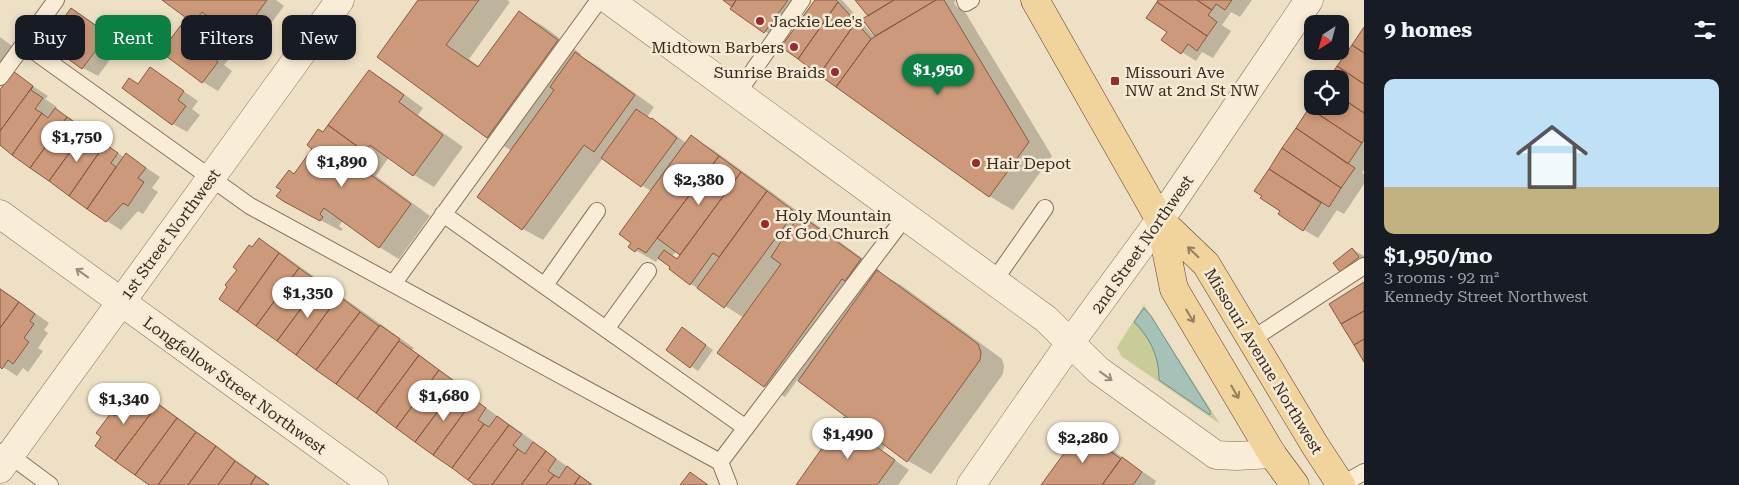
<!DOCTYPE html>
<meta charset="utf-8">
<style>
body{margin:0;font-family:"Roboto Serif",serif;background:#242831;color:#f1f3f6;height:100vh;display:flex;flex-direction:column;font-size:19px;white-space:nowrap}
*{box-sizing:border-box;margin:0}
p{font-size:16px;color:#9ea1a6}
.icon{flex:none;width:28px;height:28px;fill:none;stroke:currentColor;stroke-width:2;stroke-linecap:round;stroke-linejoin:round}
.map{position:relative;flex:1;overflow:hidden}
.drawer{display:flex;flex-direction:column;background:#171b24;width:375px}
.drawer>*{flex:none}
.hud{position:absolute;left:15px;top:15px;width:475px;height:45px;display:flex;gap:10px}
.needle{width:32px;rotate:216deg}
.controls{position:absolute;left:1304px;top:15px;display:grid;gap:10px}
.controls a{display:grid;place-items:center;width:45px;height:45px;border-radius:10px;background:#171b24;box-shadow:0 2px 8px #0003;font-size:25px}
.price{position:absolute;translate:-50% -42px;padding:0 11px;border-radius:18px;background:#fff;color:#222;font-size:16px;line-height:32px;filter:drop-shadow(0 1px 2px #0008)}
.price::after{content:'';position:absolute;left:50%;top:30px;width:15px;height:11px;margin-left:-8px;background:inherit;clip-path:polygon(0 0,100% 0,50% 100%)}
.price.on{background:#0b8043;color:#fff}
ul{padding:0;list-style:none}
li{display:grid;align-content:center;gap:10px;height:265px;padding:0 20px}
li+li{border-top:1px solid #363941}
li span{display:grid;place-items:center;height:155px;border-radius:10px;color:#555}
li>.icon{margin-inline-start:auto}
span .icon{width:90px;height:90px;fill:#fffc;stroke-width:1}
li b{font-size:21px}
h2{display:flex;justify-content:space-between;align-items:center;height:60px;padding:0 20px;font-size:21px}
.tag{padding:0 18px;border-radius:10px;background:#171b24;box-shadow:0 2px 8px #0003;font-size:18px;line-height:45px}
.tag.on{background:#0b8043;color:#fff}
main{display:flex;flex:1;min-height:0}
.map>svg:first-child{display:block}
</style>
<main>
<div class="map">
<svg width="1364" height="485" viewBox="0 0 1364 485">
<rect width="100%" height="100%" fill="#eee0c4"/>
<path fill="#c9cc98" d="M1144 305 1220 424 1121 356 1117 347Z"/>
<path fill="#a6c1b8" stroke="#6d9085" d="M1144 308 1151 316 1210 411V415L1159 380C1159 357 1151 339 1134 322Z"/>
<path fill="#0003" fill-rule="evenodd" d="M164 0H276L284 6 254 46 216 21 208 31 194 22Z
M420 0H507L510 2 469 59 480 67 520 13 543 26 581 54 580 56 596 65 654 107 647 117 667 128 687 144 692 137 712 149 880 271 879 273 901 285 1002 359 1004 366 1003 374 931 474 908 461 886 445 882 451 909 470 898 485H798L845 419 861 428 862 427 798 379 785 397 765 386 744 318 691 284 672 267 658 259 656 262 630 247 652 192 603 158 543 240 523 229 479 197 512 151 488 137ZM677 251 682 254 678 259 672 256Z
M725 0H809L780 41 732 9 734 6Z
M816 0H842L874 36 876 34 869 17 857 0H956L954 3 956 6 965 12 1052 156 1013 210 989 196Z
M1160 0H1252L1240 17 1231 12 1222 25 1231 31 1213 58 1202 52 1196 61 1163 40 1168 31Z
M72 9 86 18 122 43 98 76 83 68 48 42Z
M181 27 196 35 228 60 224 65 232 71 218 91 203 82 152 44 170 42Z
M1364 29V170L1362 173 1364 174V184L1344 214 1337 210 1318 238 1304 230 1256 191 1312 106H1340Z
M0 37 16 49 19 61 0 87Z
M151 69 198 101 192 109 200 115 187 132 173 124 139 85Z
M369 72 389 83 423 108 418 115 463 147 434 187 414 175 389 157 376 176 430 216 399 259 379 247 343 220 339 226 343 229 341 231 305 212 294 175Z
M13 73 48 96 45 99 57 107 55 109 70 118 125 158 127 155 160 177 152 188 158 192 143 214 138 211 121 230 107 221 0 144V92Z
M259 240 274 248 414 348 412 350 472 393 469 396 536 443 535 444 594 485H477L220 298Z
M1352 249 1364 256V273L1356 279 1341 271Z
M0 288 49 323 44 330 48 333 38 348 43 351 28 372 23 368 17 376 0 365Z
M683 329 713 350 698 371 691 366Z
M140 392 154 400 270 485H151L116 417Z
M1082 432 1102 443 1156 481 1154 485H1043Z"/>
<path fill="#cc997a" stroke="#885940" d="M162 0H267L239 39 202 12 193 23Z
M418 0H479L446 45 478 67 519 11 558 40 487 138 377 57Z
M723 0H736L732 7Z
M736 0H788L764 33 730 9Z
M815 0H836L838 2 798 59 781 47Z
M855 0H894L868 16Z
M894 0H936L875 36 862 19Z
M936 0H944L1029 142 989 197 836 87 871 39Z
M1158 0H1197L1212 10 1208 15 1217 22 1207 36 1157 2Z
M1197 0H1232L1225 10 1216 4 1212 10Z
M838 2 856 22 819 75 798 59Z
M1157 2 1207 36 1197 51 1188 44 1181 54 1161 40 1167 32 1146 18Z
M71 8 108 34 82 69 46 43Z
M856 22 871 39 836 87 819 75Z
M181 25 214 51 210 55 218 62 202 83 150 44 158 33 169 41Z
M1364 27V53L1352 45Z
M1352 45 1364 53V84L1337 66Z
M575 52 635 95 594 152 584 145 522 230 477 197 554 90 550 87Z
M1337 66 1364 84V113L1340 97V79H1329Z
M150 67 184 91 178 100 186 106 172 125 122 88 129 78 138 84Z
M369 70 404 95 399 102 443 135 413 176 370 145 365 152 328 125Z
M13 71 33 86 0 131V90Z
M33 86 31 90 43 98 35 109 42 113 12 155 0 145V131Z
M1340 97 1364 113V140L1362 143 1309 108 1312 103V106H1340Z
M55 108 67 117 30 168 12 155 42 113 48 118Z
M1309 108 1362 143 1348 164 1296 128Z
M636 109 651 119 652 118 677 138 641 187 601 158Z
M67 117 86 130 49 181 30 168Z
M328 125 365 152 356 164 411 204 379 248 324 208 320 214 323 217 320 221 283 201 276 196 281 190 276 187 289 170 294 174 312 149 307 145 318 129 323 132Z
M1296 128 1355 168 1341 188 1282 148Z
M86 130 105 144 69 196 49 181Z
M691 135 719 156 646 253 638 248 635 252 628 247 631 243 619 234Z
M105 144 118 153 111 163 116 167 87 209 69 196Z
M1282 148 1341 188 1329 207 1269 169Z
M126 153 146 168 138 178 144 182 128 206 123 203 106 222 87 209Z
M719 156 741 172 680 255 657 238Z
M1269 169 1321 203 1303 231 1278 214 1280 211 1260 198 1262 196 1254 191Z
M741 172 767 191 719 257 713 253 690 285 669 269 670 267 658 258 664 250 677 259Z
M767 191 795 212 724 308 697 288Z
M800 215 861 259 845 281 842 279 764 387 717 353 781 264 771 257 782 240 785 242 790 237 786 234Z
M259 238 279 253 237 312 219 299 227 287 225 285 237 270 233 267 249 245 252 247Z
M1352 248 1359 257 1340 272 1333 263Z
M279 253 299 268 256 326 237 312Z
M299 268 320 283 277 341 256 326Z
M877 270 966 335 978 344 981 352 980 360 907 462 798 381Z
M1364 282V311L1341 324 1329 304Z
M320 283 339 296 296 355 277 341Z
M0 289 19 302 0 328Z
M339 296 360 312 316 370 296 355Z
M19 302 35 314 30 321 34 324 24 338 29 342 13 364 8 360 2 369 0 367V328Z
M1364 311V339L1354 345 1341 324Z
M360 312 379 326 336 384 316 370Z
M380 325 400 339 357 399 336 384Z
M682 327 706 345 690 368 666 350Z
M1364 339V362L1354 345Z
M399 341 419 355 376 413 357 399Z
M419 355 439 370 396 428 376 413Z
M439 370 458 384 415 442 396 428Z
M139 390 158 404 115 461 95 446 101 437 96 433 111 413 115 416 131 396 134 398Z
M461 390 474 399 433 455 415 442 448 398 453 402Z
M474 399 486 408 478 420 484 424 452 468 433 455Z
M158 404 177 418 135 475 115 461Z
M497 416 509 425 468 480 452 468 484 424 489 427Z
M844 417 872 436 868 441 895 460 877 485H796Z
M177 418 196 432 158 485H149L135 475Z
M509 425 522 434 513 445 518 449 492 485H475L468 480Z
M1081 430 1121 459 1102 485H1041Z
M196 432 216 446 188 485H158Z
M533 442 546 451 521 485H492L518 449 525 454Z
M216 446 235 461 218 485H188Z
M546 451 556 459 548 471 554 475 546 485H521Z
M1122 457 1142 472 1133 485H1102Z
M235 461 256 476 250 485H218Z
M567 466 580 476 574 485H546L554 475 559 478Z
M690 472 708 485H680Z
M256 476 269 485H250Z
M580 476 591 484 590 485H574Z"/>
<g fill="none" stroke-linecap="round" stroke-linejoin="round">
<g stroke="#89715a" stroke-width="18">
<path id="service" d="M965 0 966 3 971 0
M24 44 250 206 720 462
M0 77 56 0
M737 94 802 0
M443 214 746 428
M994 281 1045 208
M393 284 599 0
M545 285 597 211
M606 329 648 271
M1251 340 1364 266
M4 451 50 485
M729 485 720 462 905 217
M1341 485 1364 472"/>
</g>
<g stroke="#89715a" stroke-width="29">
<path id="minor" d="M0 214 374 485
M0 469 340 0
M971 485 1070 343 1160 220 1309 0"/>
</g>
<g stroke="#89715a" stroke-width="29">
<path id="tertiary" d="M609 0 1046 319 1098 370 1216 455 1237 456 1272 454"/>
</g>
<g stroke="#573f2f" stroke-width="29">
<path id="primary" d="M1035 0 1160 220 1206 264 1316 447 1341 485
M1160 220 1174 289 1272 454 1295 485"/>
</g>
<use href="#service" stroke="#f9edd8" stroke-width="16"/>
<use href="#minor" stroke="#f9edd8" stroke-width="28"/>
<use href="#tertiary" stroke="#f9edd8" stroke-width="28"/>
<use href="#primary" stroke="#f1d39c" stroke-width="28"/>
</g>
<defs><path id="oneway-shaft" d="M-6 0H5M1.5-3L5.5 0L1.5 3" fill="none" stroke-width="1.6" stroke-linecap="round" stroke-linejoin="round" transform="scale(1.25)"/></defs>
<g stroke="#957e5d">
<use href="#oneway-shaft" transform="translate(1193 252) rotate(-136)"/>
<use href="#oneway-shaft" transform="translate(1190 316) rotate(59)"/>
<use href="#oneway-shaft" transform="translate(1235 392) rotate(60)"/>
</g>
<g stroke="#998c7b">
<use href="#oneway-shaft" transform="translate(82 273) rotate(-144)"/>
<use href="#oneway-shaft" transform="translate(1106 376) rotate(36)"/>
</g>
<g fill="#982b30" stroke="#f5ead4" stroke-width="2">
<circle cx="760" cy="21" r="5"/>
<circle cx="794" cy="47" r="5"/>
<circle cx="835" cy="72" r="5"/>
<rect x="1110" y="76" width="10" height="10" rx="2.5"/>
<circle cx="976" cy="163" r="5"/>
<circle cx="765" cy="224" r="5"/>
</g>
<g text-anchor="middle" stroke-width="5" stroke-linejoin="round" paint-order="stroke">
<g font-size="16" fill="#392a1e" stroke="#f5ead4" text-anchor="start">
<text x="770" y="27">Jackie Lee's</text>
<text x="784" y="53" text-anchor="end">Midtown Barbers</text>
<text x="825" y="78" text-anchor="end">Sunrise Braids</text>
<text x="1125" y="78">Missouri Ave<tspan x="1125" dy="18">NW at 2nd St NW</tspan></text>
<text x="986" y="169">Hair Depot</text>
<text x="775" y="221">Holy Mountain<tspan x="775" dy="18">of God Church</tspan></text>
</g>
<g font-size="16" fill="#392a1e" stroke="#f5ead4">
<text transform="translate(170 234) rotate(-54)" y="6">1st Street Northwest</text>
<text transform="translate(1142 244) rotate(-55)" y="6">2nd Street Northwest</text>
<text transform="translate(1264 361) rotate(59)" y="6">Missouri Avenue Northwest</text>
<text transform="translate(235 385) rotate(36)" y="6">Longfellow Street Northwest</text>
</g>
</g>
</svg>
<div class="controls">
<a><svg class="needle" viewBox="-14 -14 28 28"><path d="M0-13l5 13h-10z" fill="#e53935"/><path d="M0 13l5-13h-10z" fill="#9ea1a6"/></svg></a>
<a><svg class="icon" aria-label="locate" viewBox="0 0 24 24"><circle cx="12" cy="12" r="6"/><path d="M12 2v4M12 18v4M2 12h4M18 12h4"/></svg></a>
</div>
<b class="price on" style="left:938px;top:96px">$1,950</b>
<b class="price" style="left:77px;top:163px">$1,750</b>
<b class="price" style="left:342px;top:188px">$1,890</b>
<b class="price" style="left:699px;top:206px">$2,380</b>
<b class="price" style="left:308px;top:319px">$1,350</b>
<b class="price" style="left:444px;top:422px">$1,680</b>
<b class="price" style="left:124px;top:425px">$1,340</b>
<b class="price" style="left:848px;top:460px">$1,490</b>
<b class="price" style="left:1083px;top:464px">$2,280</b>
<div class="hud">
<a class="tag">Buy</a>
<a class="tag on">Rent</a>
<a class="tag">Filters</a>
<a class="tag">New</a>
</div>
</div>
<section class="drawer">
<h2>9 homes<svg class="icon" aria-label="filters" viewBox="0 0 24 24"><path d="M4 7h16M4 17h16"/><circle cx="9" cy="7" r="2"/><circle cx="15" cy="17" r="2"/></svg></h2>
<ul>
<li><span style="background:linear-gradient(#bfe0f5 70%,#c2b280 0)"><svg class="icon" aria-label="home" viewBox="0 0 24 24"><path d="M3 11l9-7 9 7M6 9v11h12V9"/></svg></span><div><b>$1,950/mo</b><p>3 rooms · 92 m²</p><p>Kennedy Street Northwest</p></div></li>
</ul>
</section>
</main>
